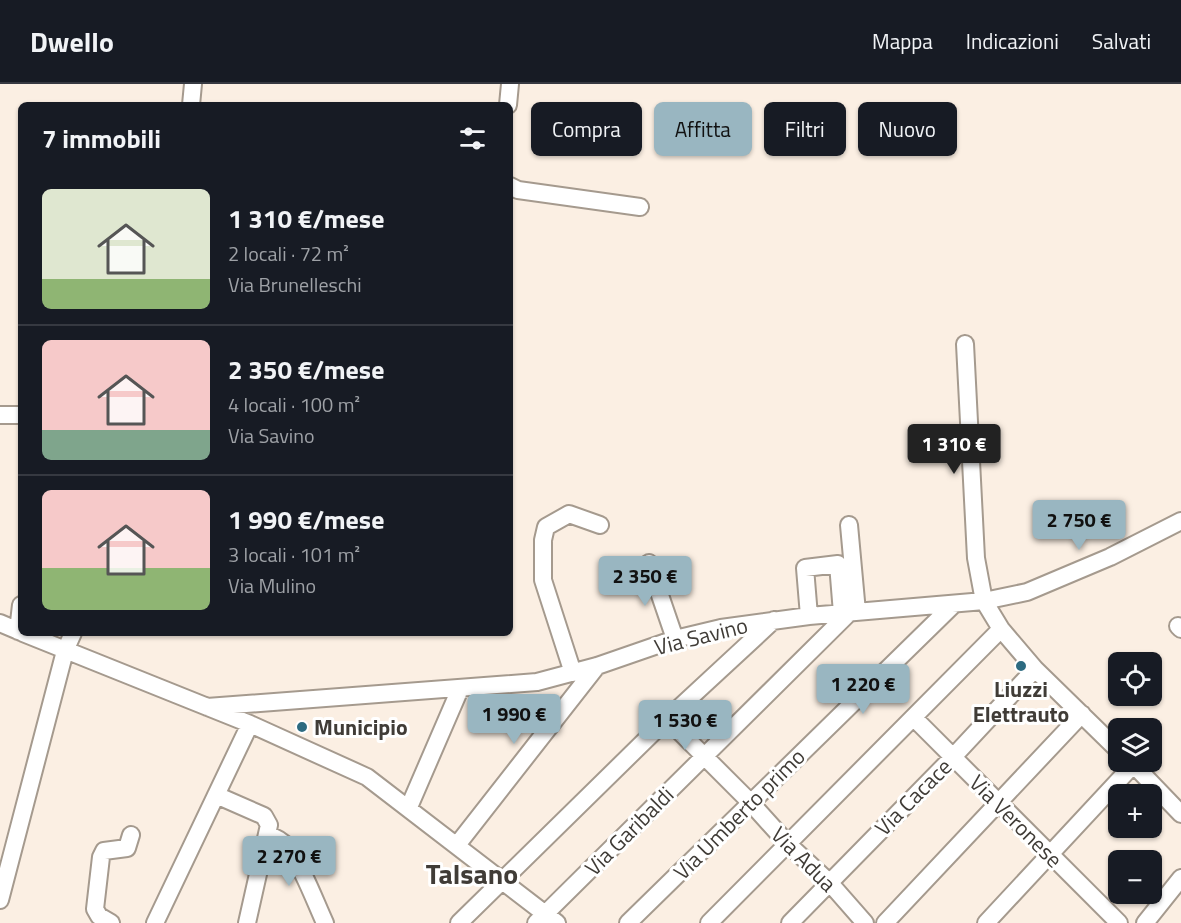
<!DOCTYPE html>
<html lang="it">
<meta charset="utf-8">
<style>
body{margin:0;font-family:"Titillium Web",sans-serif;background:#242831;color:#f1f3f6;height:100vh;display:flex;flex-direction:column;font-size:22px;white-space:nowrap}
*{box-sizing:border-box;margin:0}
p{font-size:20px;color:#9ea1a6}
.icon{flex:none;width:33px;height:33px;fill:none;stroke:currentColor;stroke-width:2;stroke-linecap:round;stroke-linejoin:round}
.map{position:relative;flex:1;overflow:hidden}
.details{position:absolute;left:18px;top:18px;width:495px;height:534px;display:flex;flex-direction:column;background:#171b24;border-radius:9px;box-shadow:0 2px 4px #0004}
.details>*{flex:none}
.guide{position:absolute;left:531px;top:18px;width:560px;height:54px;display:flex;gap:12px}
.controls{position:absolute;left:1108px;top:568px;display:grid;gap:12px}
.controls a{display:grid;place-items:center;width:54px;height:54px;border-radius:9px;background:#171b24;box-shadow:0 2px 4px #0004;font-size:30px}
.price{position:absolute;translate:-50% -51px;padding:0 14px;border-radius:6px;background:#99b6c1;color:#111;font-size:20px;line-height:39px;filter:drop-shadow(0 2px 3px #0008)}
.price::after{content:'';position:absolute;left:50%;top:36px;width:18px;height:14px;margin-left:-9px;background:inherit;clip-path:polygon(0 0,100% 0,50% 100%)}
.price.active{background:#222;color:#fff}
ul{padding:0;list-style:none}
li{display:flex;align-items:center;gap:18px;height:150px;padding:0 24px}
li+li{border-top:2px solid #363941}
li span{display:grid;place-items:center;flex:none;width:168px;height:120px;border-radius:9px;color:#555}
li>.icon{margin-inline-start:auto}
span .icon{width:72px;height:72px;fill:#fffc;stroke-width:1}
li b{font-size:26px}
h2{display:flex;justify-content:space-between;align-items:center;height:72px;padding:0 24px;font-size:26px}
.tag{padding:0 21px;border-radius:9px;background:#171b24;box-shadow:0 2px 4px #0004;font-size:21px;line-height:54px}
.tag.active{background:#99b6c1;color:#111}
header{display:flex;align-items:center;gap:36px;box-sizing:border-box;height:84px;padding:0 30px;background:#171b24;border-bottom:2px solid #363941}
header strong{font-size:28px}
nav{display:flex;gap:33px;margin-inline-start:auto;font-size:21px}
.map>svg:first-child{display:block}
</style>
<header>
<strong>Dwello</strong>
<nav><a>Mappa</a><a>Indicazioni</a><a>Salvati</a></nav>
</header>
<div class="map">
<svg width="1181" height="839" viewBox="0 0 1181 839">
<rect width="100%" height="100%" fill="#fbefe3"/>
<g fill="none" stroke-linecap="round" stroke-linejoin="round">
<g stroke="#a59a8e" stroke-width="20">
<path id="minor" d="M191 21 193 0
M508 21 510 0
M510 102 518 106 640 123
M965 260 976 474 984 517 1001 545 1035 585 1119 667
M0 331H21
M849 441 857 528
M649 479 675 555
M809 532 805 484 838 480 842 529
M0 539 21 548
M1178 542 1181 545
M18 547 21 521
M23 549 250 640 367 693 557 839
M573 589 543 496V456L546 443 569 430 600 441
M207 623 537 598 597 582 675 555 721 544 809 532 984 517 1027 508 1110 473 1181 437
M914 634 1119 839
M667 635 750 718 788 760 829 798 865 839
M1131 678 1181 730
M216 711 264 732 269 741 247 839
M409 723 460 605
M267 751C275 753 282 756 287 763 303 784 314 815 325 839
M457 761 597 582
M0 816 65 567 73 549
M111 839 99 832 95 825 101 773 104 767 127 764 131 751
M155 839 250 640
M459 839 667 635 774 536
M536 839 850 528
M628 839 953 521
M709 839 1001 545
M790 839 953 673 1035 585
M885 839 1082 630
M986 839 1133 681
M1145 839 1181 794"/>
</g>
<use href="#minor" stroke="#fff" stroke-width="16"/>
</g>
<g fill="#2d6b81" stroke="#fff" stroke-width="2">
<circle cx="1021" cy="582" r="6"/>
<circle cx="302" cy="643" r="6"/>
</g>
<g text-anchor="middle" stroke-width="6" stroke-linejoin="round" paint-order="stroke">
<g font-size="22" fill="#403c37" stroke="#fff">
<text transform="translate(701 552) rotate(-14)" y="8">Via Savino</text>
<text transform="translate(913 713) rotate(-45)" y="8">Via Cacace</text>
<text transform="translate(739 730) rotate(-45)" y="8">Via Umberto primo</text>
<text transform="translate(1016 737) rotate(45)" y="8">Via Veronese</text>
<text transform="translate(629 747) rotate(-45)" y="8">Via Garibaldi</text>
<text transform="translate(804 775) rotate(45)" y="8">Via Adua</text>
</g>
<g font-size="22" font-weight="bold" fill="#403c37" stroke="#fff">
<text x="1021" y="613">Liuzzi<tspan x="1021" dy="25">Elettrauto</tspan></text>
<text x="314" y="651" text-anchor="start">Municipio</text>
</g>
<g font-size="28" font-weight="bold" fill="#403c37" stroke="#fff">
<text x="472" y="800">Talsano</text>
</g>
</g>
</svg>
<div class="controls">
<a><svg class="icon" aria-label="locate" viewBox="0 0 24 24"><circle cx="12" cy="12" r="6"/><path d="M12 2v4M12 18v4M2 12h4M18 12h4"/></svg></a>
<a><svg class="icon" aria-label="layers" viewBox="0 0 24 24"><path d="M12 4l9 5-9 5-9-5zM3 14l9 5 9-5"/></svg></a>
<a>+</a>
<a>−</a>
</div>
<b class="price active" style="left:954px;top:391px">1 310 €</b>
<b class="price" style="left:1079px;top:467px">2 750 €</b>
<b class="price" style="left:645px;top:523px">2 350 €</b>
<b class="price" style="left:863px;top:631px">1 220 €</b>
<b class="price" style="left:514px;top:661px">1 990 €</b>
<b class="price" style="left:685px;top:667px">1 530 €</b>
<b class="price" style="left:289px;top:803px">2 270 €</b>
<div class="guide">
<a class="tag">Compra</a>
<a class="tag active">Affitta</a>
<a class="tag">Filtri</a>
<a class="tag">Nuovo</a>
</div>
<section class="details">
<h2>7 immobili<svg class="icon" aria-label="filters" viewBox="0 0 24 24"><path d="M4 7h16M4 17h16"/><circle cx="9" cy="7" r="2"/><circle cx="15" cy="17" r="2"/></svg></h2>
<ul>
<li><span style="background:linear-gradient(#dfe7d0 75%,#8fb573 0)"><svg class="icon" aria-label="home" viewBox="0 0 24 24"><path d="M3 11l9-7 9 7M6 9v11h12V9"/></svg></span><div><b>1 310 €/mese</b><p>2 locali · 72 m²</p><p>Via Brunelleschi</p></div></li>
<li><span style="background:linear-gradient(#f6c9c9 75%,#7fa58c 0)"><svg class="icon" aria-label="home" viewBox="0 0 24 24"><path d="M3 11l9-7 9 7M6 9v11h12V9"/></svg></span><div><b>2 350 €/mese</b><p>4 locali · 100 m²</p><p>Via Savino</p></div></li>
<li><span style="background:linear-gradient(#f6c9c9 65%,#8fb573 0)"><svg class="icon" aria-label="home" viewBox="0 0 24 24"><path d="M3 11l9-7 9 7M6 9v11h12V9"/></svg></span><div><b>1 990 €/mese</b><p>3 locali · 101 m²</p><p>Via Mulino</p></div></li>
</ul>
</section>
</div>
